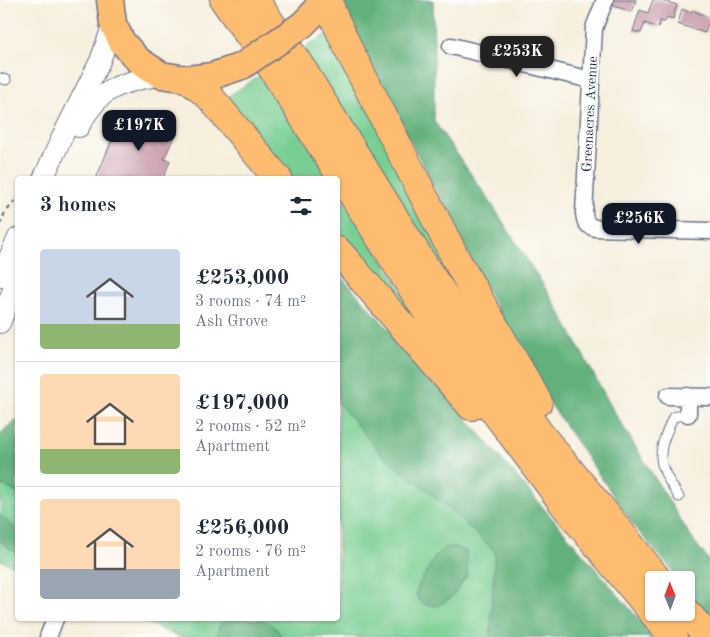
<!DOCTYPE html>
<meta charset="utf-8">
<style>
body{margin:0;font-family:"Old Standard TT",serif;background:#f6f6f7;color:#1f2937;height:100vh;display:flex;flex-direction:column;font-size:19px;white-space:nowrap}
*{box-sizing:border-box;margin:0}
p{font-size:16px;color:#747a83}
.icon{flex:none;width:28px;height:28px;fill:none;stroke:currentColor;stroke-width:2;stroke-linecap:round;stroke-linejoin:round}
.map{position:relative;flex:1;overflow:hidden}
.sheet{position:absolute;left:15px;top:176px;width:325px;height:445px;display:flex;flex-direction:column;background:#fff;border-radius:5px;box-shadow:0 1px 4px #0004}
.sheet>*{flex:none}
.needle{width:32px;rotate:359deg}
.buttons{position:absolute;left:645px;top:571px;display:grid;gap:10px}
.buttons a{display:grid;place-items:center;width:50px;height:50px;border-radius:5px;background:#fff;box-shadow:0 1px 4px #0004;font-size:25px}
.price{position:absolute;translate:-50% -42px;padding:0 11px;border-radius:10px;background:#111827;color:#fff;font-size:16px;line-height:32px;filter:drop-shadow(0 1px 2px #0008)}
.price::after{content:'';position:absolute;left:50%;top:30px;width:15px;height:11px;margin-left:-8px;background:inherit;clip-path:polygon(0 0,100% 0,50% 100%)}
.price.selected{background:#222;color:#fff}
ul{padding:0;list-style:none}
li{display:flex;align-items:center;gap:15px;height:125px;padding:0 25px}
li+li{border-top:1px solid #e0e1e3}
li span{display:grid;place-items:center;flex:none;width:140px;height:100px;border-radius:5px;color:#555}
li>.icon{margin-inline-start:auto}
span .icon{width:60px;height:60px;fill:#fffc;stroke-width:1}
li b{font-size:21px}
h2{display:flex;justify-content:space-between;align-items:center;height:60px;padding:0 25px;font-size:21px}
.map>svg:first-child{display:block}
</style>
<div class="map">
<svg width="710" height="637" viewBox="0 0 710 637">
<rect width="100%" height="100%" fill="#fdfcf7"/>
<filter id="ink" filterUnits="userSpaceOnUse"><feTurbulence type="fractalNoise" baseFrequency=".02" numOctaves="2"/><feDisplacementMap in="SourceGraphic" scale="10" xChannelSelector="R" yChannelSelector="G"/><feConvolveMatrix kernelMatrix="1 2 1 2 8 2 1 2 1" color-interpolation-filters="sRGB"/></filter>
<filter id="wash" filterUnits="userSpaceOnUse"><feTurbulence type="fractalNoise" baseFrequency=".0096" numOctaves="4" result="noise"/><feDisplacementMap in="SourceGraphic" scale="20" xChannelSelector="R" yChannelSelector="G"/><feGaussianBlur stdDeviation="1.12" result="paint"/><feColorMatrix in="noise" values="0 0 0 0 0 0 0 0 0 0 0 0 0 0 0 0 0 1.4 0 .05"/><feComposite in="paint" operator="in"/></filter>
<g filter="url(#wash)">
<rect width="100%" height="100%" fill="#f6efdd"/>
<path fill="#78ce93" stroke="#4a7e78" d="M329 33 497 351 298 52Z
M262 74 331 179H289L223 100Z
M338 191 449 362 392 300 338 236Z
M338 274 468 420 548 516 652 637H179L139 619H338Z
M17 420V567L0 560V434L12 423Z"/>
<path fill="#62b17d" stroke="#3e706e" d="M344 0H433L434 53V121L491 203 556 305 613 410 691 537 710 562V619L686 588V580H680L637 530 534 380 479 275 345 13Z
M338 273 421 365 654 637H490L495 551 438 499 381 454 338 402Z
M17 420V493L5 486 0 485V434L12 423Z
M0 515 17 530V554L0 541Z
M454 547 466 551 467 564V576L458 588 451 598 437 606 426 605 418 600 416 593 419 584 435 557 444 548Z
M227 619C249 619 270 615 282 637H218C216 629 220 623 227 619Z"/>
<g id="blocks">
<path fill="#c695a7" d="M613 0H636L632 12 611 5Z
M653 0H660L677 5 673 19 667 17 665 22 660 21 658 28 645 23 641 33 633 31 640 10 648 13Z
M682 9 691 13 692 10 710 18 705 33 678 24Z
M136 114 177 130 164 159 170 161 163 179H96L114 135 127 138Z"/>
</g>
</g>
<g filter="url(#ink)">
<use href="#blocks" fill-opacity="0" stroke="#68728a" stroke-width="1"/>
<g fill="none" stroke-linecap="round" stroke-linejoin="round">
<g stroke="#68728a" stroke-width="11">
<path id="service" d="M0 78 6 80
M679 497C672 485 662 472 661 458 660 444 668 430 673 417L688 414"/>
</g>
<g stroke="#68728a" stroke-width="19">
<path id="minor" d="M605 0 594 28 584 213C585 222 586 225 595 228L710 231
M451 46 591 80
M668 396 710 397
M688 396V414
M48 637 55 619"/>
</g>
<g stroke="#68728a" stroke-width="22">
<path id="tertiary" d="M79 127C101 86 118 84 161 75
M43 179 63 135 100 61 113 24
M0 277 18 238
M0 323 18 277"/>
</g>
<g stroke="#68728a" stroke-width="29">
<path id="primary" d="M110 0 113 24 122 42 138 60 161 75 188 79 212 76 242 66
M302 25 312 15 322 0"/>
</g>
<g stroke="#68728a" stroke-width="30">
<path id="trunk" d="M224 0 270 65 468 376 569 511 673 637
M255 0 302 69 430 275 471 335 540 434 613 523 658 580
M329 0 331 11 350 52 457 261 538 402
M188 79 210 97 278 179
M338 251 471 406
M686 612 708 637"/>
</g>
<path stroke="#68728a" stroke-width="2.5" stroke-dasharray="4 4" stroke-linecap="butt" d="M0 224 5 213 18 197"/>
<use href="#service" stroke="#fff" stroke-width="9"/>
<use href="#minor" stroke="#fff" stroke-width="16"/>
<use href="#tertiary" stroke="#fff" stroke-width="20"/>
<use href="#primary" stroke="#febc70" stroke-width="26"/>
<use href="#trunk" stroke="#febc70" stroke-width="28"/>
<g stroke="#68728a" stroke-width="29" stroke-linecap="butt">
<path id="primary-bridge" d="M242 66 302 25"/>
</g>
<use href="#primary-bridge" stroke="#febc70" stroke-width="26"/>
</g>
</g>
<g text-anchor="middle" stroke-width="5" stroke-linejoin="round" paint-order="stroke">
<g font-size="14" fill="#1b2f5e" stroke="#fdfcf7">
<text transform="translate(589 114) rotate(-87)" y="5">Greenacres Avenue</text>
</g>
</g>
</svg>
<div class="buttons">
<a><svg class="needle" viewBox="-14 -14 28 28"><path d="M0-13l5 13h-10z" fill="#e53935"/><path d="M0 13l5-13h-10z" fill="#747a83"/></svg></a>
</div>
<b class="price selected" style="left:517px;top:78px">£253K</b>
<b class="price" style="left:139px;top:152px">£197K</b>
<b class="price" style="left:639px;top:245px">£256K</b>
<section class="sheet">
<h2>3 homes<svg class="icon" aria-label="filters" viewBox="0 0 24 24"><path d="M4 7h16M4 17h16"/><circle cx="9" cy="7" r="2"/><circle cx="15" cy="17" r="2"/></svg></h2>
<ul>
<li><span style="background:linear-gradient(#c9d6e8 75%,#8fb573 0)"><svg class="icon" aria-label="home" viewBox="0 0 24 24"><path d="M3 11l9-7 9 7M6 9v11h12V9"/></svg></span><div><b>£253,000</b><p>3 rooms · 74 m²</p><p>Ash Grove</p></div></li>
<li><span style="background:linear-gradient(#ffd9b3 75%,#8fb573 0)"><svg class="icon" aria-label="home" viewBox="0 0 24 24"><path d="M3 11l9-7 9 7M6 9v11h12V9"/></svg></span><div><b>£197,000</b><p>2 rooms · 52 m²</p><p>Apartment</p></div></li>
<li><span style="background:linear-gradient(#ffd9b3 70%,#9aa5b1 0)"><svg class="icon" aria-label="home" viewBox="0 0 24 24"><path d="M3 11l9-7 9 7M6 9v11h12V9"/></svg></span><div><b>£256,000</b><p>2 rooms · 76 m²</p><p>Apartment</p></div></li>
</ul>
</section>
</div>
